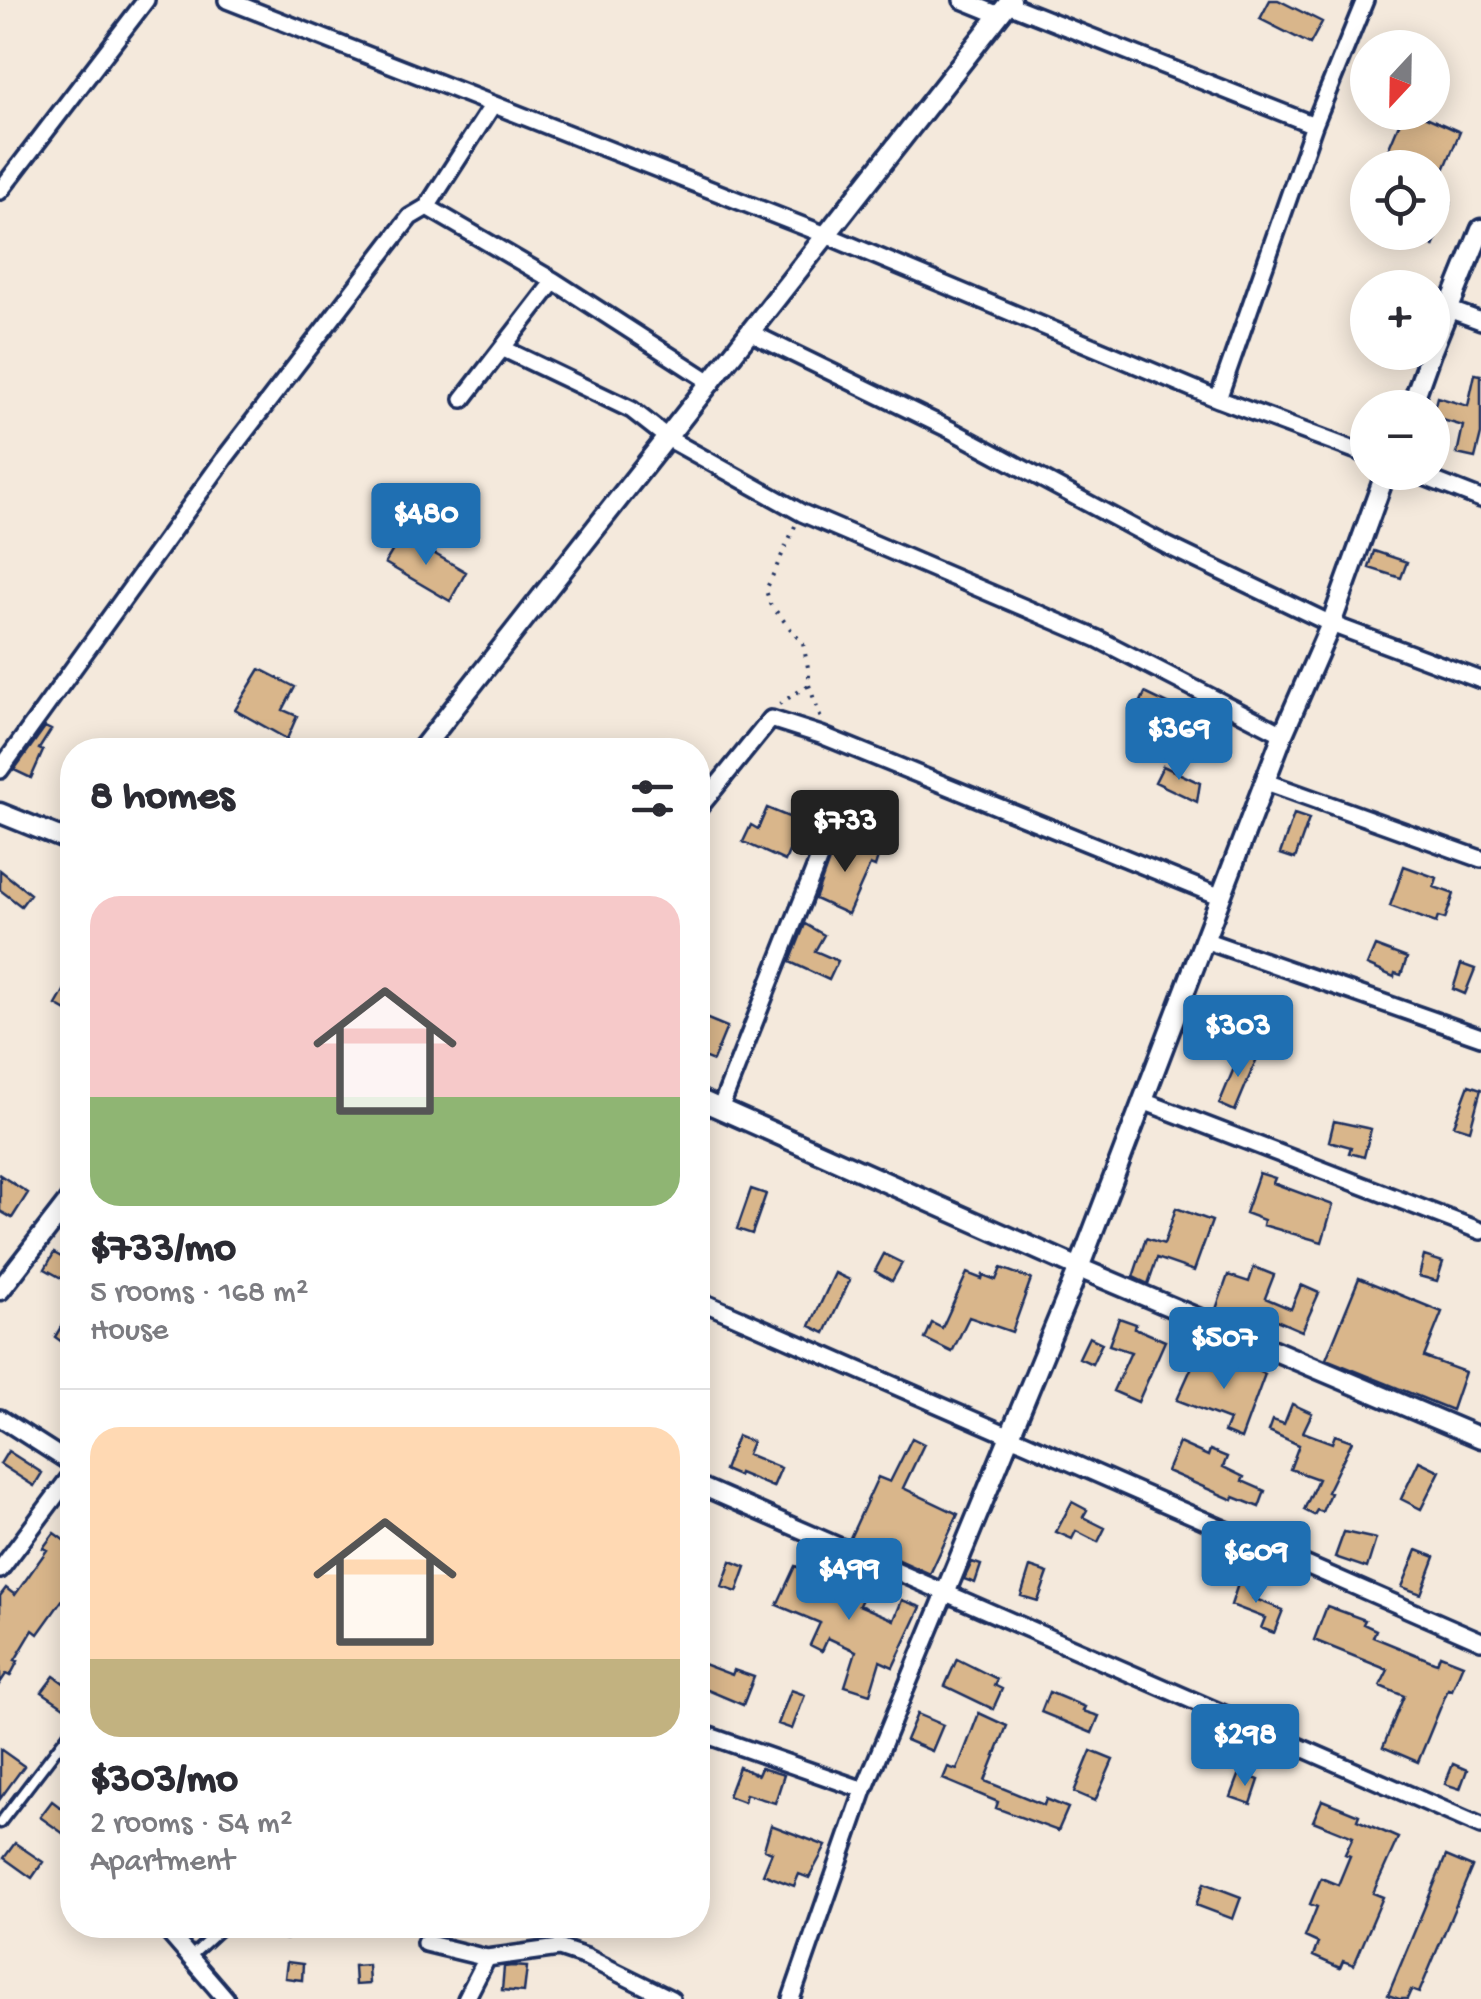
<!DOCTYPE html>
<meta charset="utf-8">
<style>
body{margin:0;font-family:"Gochi Hand",sans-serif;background:#f7f7f7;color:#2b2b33;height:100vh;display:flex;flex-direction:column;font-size:38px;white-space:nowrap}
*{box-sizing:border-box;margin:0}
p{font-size:32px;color:#7c7c81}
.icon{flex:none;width:55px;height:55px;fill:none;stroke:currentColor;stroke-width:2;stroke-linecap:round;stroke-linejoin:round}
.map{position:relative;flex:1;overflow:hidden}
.details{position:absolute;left:60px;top:738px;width:650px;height:1200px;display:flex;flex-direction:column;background:#fff;border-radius:40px;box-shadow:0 5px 25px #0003}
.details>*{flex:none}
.needle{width:65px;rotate:202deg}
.tools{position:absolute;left:1350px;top:30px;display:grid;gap:20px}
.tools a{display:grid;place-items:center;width:100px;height:100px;border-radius:50%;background:#fff;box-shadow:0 5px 25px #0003;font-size:50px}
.price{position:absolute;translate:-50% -85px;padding:0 22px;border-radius:10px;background:#1f6fb2;color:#fff;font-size:32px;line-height:65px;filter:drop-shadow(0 2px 5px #0008)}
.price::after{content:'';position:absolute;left:50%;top:60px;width:30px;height:22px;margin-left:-15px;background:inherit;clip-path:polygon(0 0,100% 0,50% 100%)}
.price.on{background:#222;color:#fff}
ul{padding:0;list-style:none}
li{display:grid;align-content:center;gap:20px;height:530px;padding:0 30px}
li+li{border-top:2px solid #e1e1e2}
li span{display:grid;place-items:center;height:310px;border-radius:30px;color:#555}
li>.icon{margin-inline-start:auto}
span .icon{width:180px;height:180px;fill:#fffc;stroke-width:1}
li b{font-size:42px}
h2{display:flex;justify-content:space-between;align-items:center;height:120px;padding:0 30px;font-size:42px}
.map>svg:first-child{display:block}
</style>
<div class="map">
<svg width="1481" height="1999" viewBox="0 0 1481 1999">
<rect width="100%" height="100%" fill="#f4e9dc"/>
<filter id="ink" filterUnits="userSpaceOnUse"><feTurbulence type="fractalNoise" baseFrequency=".01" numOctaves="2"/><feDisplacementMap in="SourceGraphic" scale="20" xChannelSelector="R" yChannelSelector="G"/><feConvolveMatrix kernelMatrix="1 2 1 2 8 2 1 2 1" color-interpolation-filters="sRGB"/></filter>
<g filter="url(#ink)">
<path fill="#d9b68b" stroke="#1b2f5e" stroke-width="2.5" d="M1270 0H1278L1322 22 1310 44 1260 19Z
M1404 112H1415L1460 132 1433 196 1451 203 1433 247 1432 168 1388 150Z
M1475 374 1481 375V434L1475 458 1457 454 1463 426 1432 417 1437 397 1468 406Z
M402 535 466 572 450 601 385 563Z
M1374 551 1407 562 1401 578 1369 568Z
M260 669 295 687 283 710 297 716 287 739 235 710Z
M1145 693 1187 713 1179 729 1137 710Z
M45 727 51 730 39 749 43 751 31 778 14 770Z
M1163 766 1200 783 1197 802 1155 782Z
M767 808 801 822 785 861 743 842 751 825 758 829Z
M1294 814 1309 819 1295 859 1280 854Z
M837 838 879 854 875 867 870 865 848 914 815 899Z
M1404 866 1437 878 1434 887 1454 894 1445 919 1438 917 1436 923 1390 906Z
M0 870 30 894 21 906 0 890Z
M805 924 824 935 815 951 838 961 829 980 790 962Z
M1375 946 1407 958 1401 975 1395 973 1394 977 1367 965Z
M1461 964 1475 969 1465 994 1453 989Z
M72 977V1014L56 1005Z
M698 1015 727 1027 713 1061 698 1055Z
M1242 1049 1258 1056 1235 1111 1219 1104Z
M1469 1085 1481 1089 1470 1130 1454 1125Z
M1334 1121 1371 1129 1364 1157 1349 1153 1351 1147 1329 1141Z
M1259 1173 1275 1178 1273 1183 1333 1205 1322 1242 1263 1225 1264 1220 1245 1213Z
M0 1175 28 1193 12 1218 0 1211Z
M751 1189 766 1194 752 1234 737 1229Z
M1176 1208 1212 1221 1194 1271 1157 1258 1148 1284 1133 1277 1146 1238 1164 1244Z
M54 1253 72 1263V1284L45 1269Z
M884 1254 902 1263 892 1281 875 1271Z
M1424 1256 1443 1262 1437 1281 1419 1276Z
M1254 1267 1274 1275 1265 1298 1291 1309 1301 1285 1319 1293 1302 1331 1260 1313 1258 1318 1249 1315 1245 1325 1215 1312 1228 1275 1249 1282Z
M1001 1268 1031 1279 1012 1332 969 1317 952 1352 925 1339 932 1323 942 1328 967 1273 982 1279 983 1275 996 1280Z
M835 1273 850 1280 825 1333 810 1326Z
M1359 1278 1442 1312 1424 1357 1465 1372 1452 1410 1326 1359Z
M72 1308V1349L55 1337Z
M1119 1318 1136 1324 1135 1328 1165 1341 1138 1402 1113 1391 1131 1352 1109 1345Z
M1089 1337 1102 1343 1092 1364 1079 1358Z
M1224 1355 1265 1374 1241 1439 1224 1432 1229 1420 1177 1400 1195 1360 1218 1370Z
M1292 1404 1312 1413 1303 1432 1332 1443 1335 1435 1352 1441 1327 1492 1330 1493 1322 1512 1317 1510 1314 1515 1304 1510 1318 1479 1290 1469 1299 1445 1269 1431 1273 1420 1284 1424Z
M737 1436 752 1442 747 1454 781 1468 773 1487 739 1473 738 1476 724 1470Z
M912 1438 924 1444 903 1488 958 1514 930 1574 850 1538 878 1477 890 1482Z
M1179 1443 1208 1456 1210 1450 1227 1457 1223 1467 1244 1477 1242 1481 1265 1491 1259 1507 1234 1497 1233 1500 1167 1471Z
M8 1451 42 1473 34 1486 0 1464Z
M1419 1461 1440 1471 1421 1509 1401 1499Z
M1072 1502 1087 1510 1083 1517 1105 1528 1098 1542 1076 1531 1072 1539 1056 1532Z
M1344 1532 1376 1539 1367 1568 1335 1557Z
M54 1533 72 1546V1593L67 1601 63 1599 38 1634 33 1630 15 1660 18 1661 10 1676 6 1674 0 1683V1596L6 1588 15 1595 47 1550 43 1548Z
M1417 1550 1435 1557 1421 1594 1402 1587Z
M731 1561 746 1567 737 1592 722 1587Z
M972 1562 981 1565 975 1583 964 1579Z
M795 1566 827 1579 830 1573 854 1584 850 1593 862 1599 859 1605 894 1620 902 1600 921 1607 893 1667 880 1661 870 1694 845 1686 856 1651 828 1638 822 1651 810 1645 820 1623 777 1605Z
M1030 1567 1048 1573 1038 1601 1021 1596Z
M1239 1581 1257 1588 1253 1598 1283 1610 1274 1633 1261 1628 1265 1618 1231 1605Z
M1327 1606 1365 1620 1363 1624 1376 1630 1373 1637 1434 1662 1437 1663 1440 1655 1463 1664 1452 1690 1448 1689 1418 1762 1383 1747 1404 1696 1380 1686 1388 1670 1314 1640Z
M957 1659 997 1679 994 1685 1002 1689 993 1709 945 1686Z
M698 1662 732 1675 734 1670 754 1677 743 1705 698 1686Z
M54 1676 72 1689V1701L67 1709 42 1692Z
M791 1690 805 1695 792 1729 778 1724Z
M1049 1692 1085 1707 1083 1711 1099 1716 1092 1733 1041 1712Z
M979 1713 1007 1726 985 1781 1044 1805 1046 1799 1068 1808 1058 1831 996 1808 998 1802 943 1779 948 1767 957 1770Z
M917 1714 943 1725 932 1751 906 1740Z
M0 1749 24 1766 0 1799Z
M1091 1751 1113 1760 1095 1801 1074 1792Z
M1453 1764 1467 1770 1460 1789 1445 1784Z
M739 1767 758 1775 761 1768 784 1775 775 1803 746 1794 744 1802 728 1796Z
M1240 1773 1259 1780 1251 1804 1231 1797Z
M1322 1800 1359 1815 1357 1820 1398 1838 1373 1893 1383 1897 1354 1965 1343 1961 1340 1968 1313 1956 1318 1943 1305 1937 1317 1907 1310 1904 1321 1878 1338 1885 1350 1856 1345 1854 1353 1837 1313 1821Z
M52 1801 72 1816V1822L64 1834 40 1817Z
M771 1825 826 1846 809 1878 799 1874 794 1886 763 1874 772 1852 764 1849Z
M15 1843 43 1862 32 1878 4 1858Z
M1446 1856 1472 1867 1419 1993 1411 1990 1407 1999H1399L1388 1995Z
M1204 1883 1241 1897 1233 1919 1196 1905Z
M287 1962 303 1964 302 1980 285 1978Z
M368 1965 369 1984 355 1985 354 1966Z
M512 1966 527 1967 524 1992 502 1990 504 1967Z"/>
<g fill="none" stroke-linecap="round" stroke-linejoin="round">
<g stroke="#1b2f5e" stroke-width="15">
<path id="service" d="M0 1823 72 1729
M273 1925 286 1933
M190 1957 225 1925"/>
</g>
<g stroke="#1b2f5e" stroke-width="22">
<path id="minor" d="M227 0 826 235 1218 399
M962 0 999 15
M1365 0 1314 125 1218 399 1368 455
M1008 4 1314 125
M0 191 146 0
M427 207 492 106
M1448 309 1481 321
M751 333 951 430 1166 545 1331 624 1481 680
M504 349 632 410 669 439 802 513 1098 639 1283 734
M463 399 554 281
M1412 472 1481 499
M0 770 224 459 410 217 427 207 554 281 712 383
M1266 782 1481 859
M698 809 771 719 821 735 1221 897
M1204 940 1481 1037
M1143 1101 1481 1231
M720 1109 821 853
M698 1300 1481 1641
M0 1418 72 1464
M698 1485 1481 1826
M0 1570 72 1474
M698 1732 864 1790
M162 1925 226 1999
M425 1943 487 1958 559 1948 586 1957 671 1999
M466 1999 487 1958
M791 1999 864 1790 946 1591"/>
</g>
<g stroke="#1b2f5e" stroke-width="25">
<path id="tertiary" d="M1432 350 1481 229
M1411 408 1431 352
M421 750 1011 0
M0 813 72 842
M698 1099 1079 1268 1481 1438
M0 1290 72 1197
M946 1591 1079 1268 1283 734 1331 624 1386 472"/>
</g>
<path stroke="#1b2f5e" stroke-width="4" stroke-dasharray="2.5 8" stroke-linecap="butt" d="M795 526 766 590 770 604 803 644 809 672V685L821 719
M779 704 809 685"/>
<use href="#service" stroke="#fff" stroke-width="8"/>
<use href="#minor" stroke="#fff" stroke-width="15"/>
<use href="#tertiary" stroke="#fff" stroke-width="18"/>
</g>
</g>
</svg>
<div class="tools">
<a><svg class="needle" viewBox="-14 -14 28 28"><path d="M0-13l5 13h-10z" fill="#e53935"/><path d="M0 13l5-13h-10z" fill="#7c7c81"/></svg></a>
<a><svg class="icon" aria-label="locate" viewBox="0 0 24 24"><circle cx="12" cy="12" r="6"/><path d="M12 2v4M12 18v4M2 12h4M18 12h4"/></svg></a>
<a>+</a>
<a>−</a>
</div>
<b class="price" style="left:426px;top:568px">$480</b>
<b class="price" style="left:1179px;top:783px">$369</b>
<b class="price on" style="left:845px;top:875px">$733</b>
<b class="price" style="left:1238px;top:1080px">$303</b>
<b class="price" style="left:1224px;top:1392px">$507</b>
<b class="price" style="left:1256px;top:1606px">$609</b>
<b class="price" style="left:849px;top:1623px">$499</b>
<b class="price" style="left:1245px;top:1789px">$298</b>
<section class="details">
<h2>8 homes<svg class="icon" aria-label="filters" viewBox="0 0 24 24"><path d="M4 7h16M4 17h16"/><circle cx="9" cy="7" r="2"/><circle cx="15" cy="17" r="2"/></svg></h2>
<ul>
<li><span style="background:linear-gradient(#f6c9c9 65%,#8fb573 0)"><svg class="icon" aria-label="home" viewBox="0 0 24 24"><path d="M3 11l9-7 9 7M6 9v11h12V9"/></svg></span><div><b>$733/mo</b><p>5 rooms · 168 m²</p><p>House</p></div></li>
<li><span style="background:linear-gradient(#ffd9b3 75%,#c2b280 0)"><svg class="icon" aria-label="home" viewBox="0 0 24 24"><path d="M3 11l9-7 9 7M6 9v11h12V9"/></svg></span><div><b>$303/mo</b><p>2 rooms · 54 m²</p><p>Apartment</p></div></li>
</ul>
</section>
</div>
